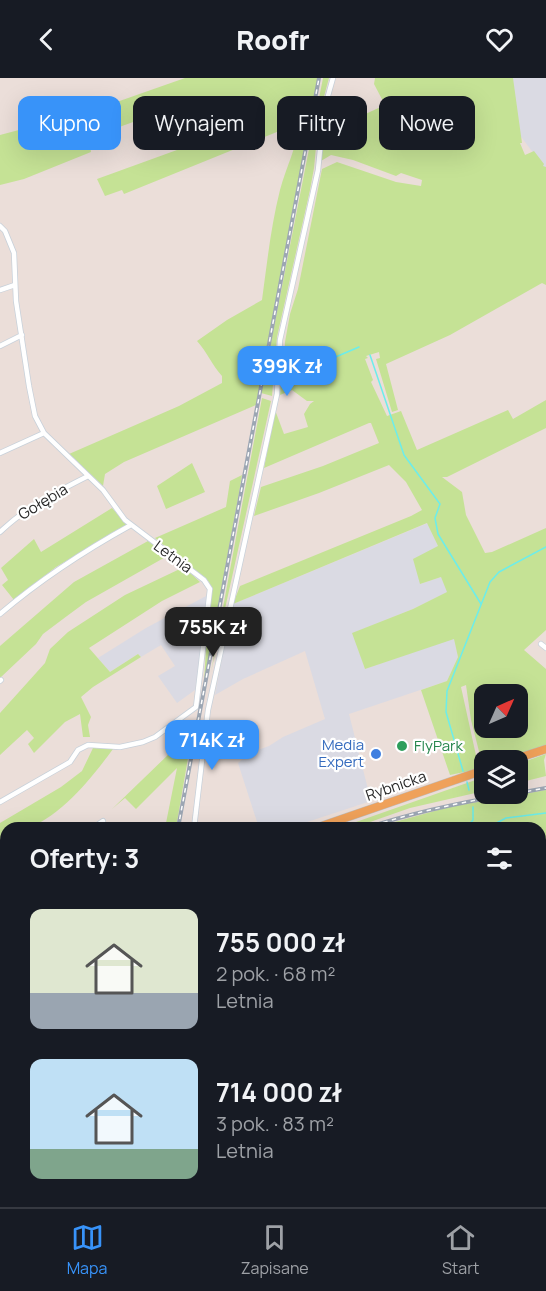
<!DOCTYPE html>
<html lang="pl">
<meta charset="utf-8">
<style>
body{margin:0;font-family:Manrope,sans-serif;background:#242831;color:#f1f3f6;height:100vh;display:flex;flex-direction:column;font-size:22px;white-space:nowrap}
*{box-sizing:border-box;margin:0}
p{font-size:20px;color:#9ea1a6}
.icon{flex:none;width:33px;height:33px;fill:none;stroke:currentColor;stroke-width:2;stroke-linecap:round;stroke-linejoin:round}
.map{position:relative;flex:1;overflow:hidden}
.details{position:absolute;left:0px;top:744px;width:546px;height:386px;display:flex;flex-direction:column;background:#171b24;border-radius:18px 18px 0 0;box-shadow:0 6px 24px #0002}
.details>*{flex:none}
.top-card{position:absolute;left:18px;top:18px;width:510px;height:54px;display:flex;gap:12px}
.needle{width:39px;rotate:45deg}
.tools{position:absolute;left:474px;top:606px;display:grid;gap:12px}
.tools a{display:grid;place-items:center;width:54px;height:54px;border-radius:12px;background:#171b24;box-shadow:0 6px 24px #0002;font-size:30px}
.price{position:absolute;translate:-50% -51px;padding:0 14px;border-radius:12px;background:#3893f9;color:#fff;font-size:20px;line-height:39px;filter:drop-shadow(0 2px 3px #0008)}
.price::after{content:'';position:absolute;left:50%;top:36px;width:18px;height:14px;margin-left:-9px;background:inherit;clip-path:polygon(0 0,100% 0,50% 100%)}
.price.current{background:#222;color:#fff}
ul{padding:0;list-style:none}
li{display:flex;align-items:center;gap:18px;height:150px;padding:0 30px}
li span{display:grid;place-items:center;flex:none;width:168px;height:120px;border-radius:12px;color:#555}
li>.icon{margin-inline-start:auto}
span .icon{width:72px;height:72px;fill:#fffc;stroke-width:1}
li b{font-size:26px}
h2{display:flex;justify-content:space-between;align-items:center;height:72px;padding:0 30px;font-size:26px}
.tag{padding:0 21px;border-radius:12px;background:#171b24;box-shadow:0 6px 24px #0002;font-size:21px;line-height:54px}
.tag.current{background:#3893f9;color:#fff}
header{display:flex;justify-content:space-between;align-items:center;height:78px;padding:0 30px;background:#171b24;font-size:27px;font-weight:800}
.tab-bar{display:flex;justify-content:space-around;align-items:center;height:84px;border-top:2px solid #363941;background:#171b24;font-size:16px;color:#9ea1a6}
.tab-bar a{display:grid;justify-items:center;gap:3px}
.tab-bar .current{color:#3893f9}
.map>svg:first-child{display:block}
</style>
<header><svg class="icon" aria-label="back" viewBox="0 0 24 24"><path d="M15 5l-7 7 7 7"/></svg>Roofr<svg class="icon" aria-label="heart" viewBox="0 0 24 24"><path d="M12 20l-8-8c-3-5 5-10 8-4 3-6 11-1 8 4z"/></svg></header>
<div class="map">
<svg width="546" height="1129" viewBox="0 0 546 1129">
<rect width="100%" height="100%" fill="#ebded9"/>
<path fill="#dadae3" d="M512 0H546V92L519 56Z
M428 445 438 468 420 506 441 499 448 514 413 531 353 555 365 591 454 560 458 579 447 603 349 636 371 723 289 750H259L238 685 250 675 269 668 283 659 325 641 305 573 243 601 215 617 233 526Z
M208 517 195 612 177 625 158 598 175 588 161 567 141 579 138 576 110 594 98 580 146 550Z"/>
<path fill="#c5e295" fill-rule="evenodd" d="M185 0H318L256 327 124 384 105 396 103 408 69 376 179 328 222 305V298C212 287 207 274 197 263L227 242 262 222C267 185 271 148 280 112 286 89 298 67 299 45L124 116 122 112 105 118 97 101 199 64 237 47 230 30 181 51 179 44 169 31 89 60 91 74 24 101 0 107V57L94 32Z
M323 0H329L319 37 314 90 310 112 277 259 272 318 261 315Z
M375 0H513L522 65H520L525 77 534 73 544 86 543 88 546 89V207L542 205 450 257 386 286 398 332 392 334 376 281 380 280 379 274 366 278 368 280 365 281 373 302 371 304 387 338 401 333 417 372 508 332 513 341 546 322V350L447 399H442L462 414 466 437 485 475 492 474 546 450V552L524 572 546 591V668L503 682H484V689H483L471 642 466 607 461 609 479 691 450 697 421 612 447 603 458 579 454 561 365 591 352 555 413 531 447 514 441 499 420 506 413 481 438 468 427 445 233 526 240 508 411 438 422 432 406 404 389 387 319 415 254 438 261 409 323 388 379 365 371 345H369L264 390 275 332 284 356 308 349 304 336 310 326 314 323H307L292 312 280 317 282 295 284 294 285 264 290 236 298 211 322 91 337 84 396 104 421 108 422 102 401 95 396 98 353 82 331 77 321 83 324 55 385 27 374 6ZM484 616H518V650H484Z
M262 320 271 323 211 594Z
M192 385 205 414 166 431 157 408Z
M242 397 239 415 204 604 207 553 212 513 209 504 155 460 226 429 230 403Z
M112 430 127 447 56 489 14 522 2 507 8 502 1 490 34 461 41 474Z
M148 463 169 477 86 524 67 538 43 556 36 566 0 600V568L74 504Z
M184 489 200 504 162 523 89 570 110 594 138 576 141 579 93 609 81 619 91 639 88 647 90 659H83L80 636 65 644 34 675 28 666 34 660 27 652 0 677V635L45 585 50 571 68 554 125 517Z
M192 657 176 750H165L177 690 136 731 125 720 112 731 171 674Z
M93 670 113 671C94 697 58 743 25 750 19 751 12 750 6 750V759L0 761V745L61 709 82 693Z
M546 676 544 682 546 698 518 705V686Z
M484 699V713L410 730 353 750H339Z
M546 712V1107L540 1106V750H373L449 729Z
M6 1006V1124H483L475 1129H0V1008Z"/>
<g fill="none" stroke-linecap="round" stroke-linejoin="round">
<path stroke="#6cedeb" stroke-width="1.5" d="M370 277 404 377 440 426 435 440 438 456 481 526
M298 295 359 269
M463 693 446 634 447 613 490 504 499 494 546 469
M467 704 469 712
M466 750 473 742V729
M487 750 506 740 546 735
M0 1038 6 1036"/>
<g stroke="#c8d1da" stroke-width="6">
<path id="street" d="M0 148 5 153 14 175 16 223 29 308 35 338 44 355 103 412 125 442 204 502 210 511 196 629 155 659 143 664 120 669 88 667 78 672 70 684 0 724
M0 212 15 207
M0 268 22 257
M0 375 44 355
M0 454C26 429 57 414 88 398
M0 536C41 501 84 473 131 447
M541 566 546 570
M0 603 1 602
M93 750 103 743
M194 750 208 632 277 316 280 262 318 92 324 32 333 0
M0 801 6 799
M0 818 6 816
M0 919 6 917"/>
</g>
<g stroke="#bebebe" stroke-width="9">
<path id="primary" d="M512 682 546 671
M316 750 484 692
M0 858 6 856"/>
</g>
<use href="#street" stroke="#fff" stroke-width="4.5"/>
<use href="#primary" stroke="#efa15a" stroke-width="8"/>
<g stroke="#9ca6b3" stroke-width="4">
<path id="rail" d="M518 715 546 710
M178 750 319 0
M366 750C414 734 462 724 511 716
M0 872 6 870
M0 1023 6 1021"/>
</g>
<use href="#rail" stroke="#fff" stroke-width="1.5" stroke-dasharray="4.5" stroke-linecap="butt"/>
</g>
<circle fill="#2e9e5b" stroke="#fff" stroke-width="2" cx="402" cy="668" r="6"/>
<circle fill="#3f7fe0" stroke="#fff" stroke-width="2" cx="376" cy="676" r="6"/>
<g text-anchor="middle" stroke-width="4.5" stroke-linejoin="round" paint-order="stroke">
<g font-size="15" fill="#282828" stroke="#fff">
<text transform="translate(43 424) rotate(-31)" y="5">Gołębia</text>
<text transform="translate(173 479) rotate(36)" y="5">Letnia</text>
<text transform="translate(396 708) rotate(-19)" y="5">Rybnicka</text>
</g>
<g font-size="15" fill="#366cbe" stroke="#fff" text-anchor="end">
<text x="364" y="672">Media<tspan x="364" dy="17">Expert</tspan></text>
</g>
<g font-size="15" fill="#27864d" stroke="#fff" text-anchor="start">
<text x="414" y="673">FlyPark</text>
</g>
</g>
</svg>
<div class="tools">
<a><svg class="needle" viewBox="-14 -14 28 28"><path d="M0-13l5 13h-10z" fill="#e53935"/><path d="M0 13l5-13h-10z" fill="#9ea1a6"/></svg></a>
<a><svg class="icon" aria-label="layers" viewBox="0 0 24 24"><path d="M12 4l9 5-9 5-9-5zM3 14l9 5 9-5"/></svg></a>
</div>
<b class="price" style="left:287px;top:319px">399K zł</b>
<b class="price current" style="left:213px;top:580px">755K zł</b>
<b class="price" style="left:212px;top:693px">714K zł</b>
<div class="top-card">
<a class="tag current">Kupno</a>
<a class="tag">Wynajem</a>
<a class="tag">Filtry</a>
<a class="tag">Nowe</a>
</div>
<section class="details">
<h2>Oferty: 3<svg class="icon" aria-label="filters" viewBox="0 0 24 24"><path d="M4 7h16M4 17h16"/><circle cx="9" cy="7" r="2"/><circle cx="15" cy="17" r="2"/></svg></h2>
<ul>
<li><span style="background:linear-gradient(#dfe7d0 70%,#9aa5b1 0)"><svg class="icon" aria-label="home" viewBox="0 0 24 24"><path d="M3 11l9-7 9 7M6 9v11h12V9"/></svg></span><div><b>755 000 zł</b><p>2 pok. · 68 m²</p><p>Letnia</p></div></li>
<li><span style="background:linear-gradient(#bfe0f5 75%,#7fa58c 0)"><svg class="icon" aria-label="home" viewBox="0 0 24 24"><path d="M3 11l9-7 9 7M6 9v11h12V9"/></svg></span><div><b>714 000 zł</b><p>3 pok. · 83 m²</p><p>Letnia</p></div></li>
</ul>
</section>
</div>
<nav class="tab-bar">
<a class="current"><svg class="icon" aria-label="map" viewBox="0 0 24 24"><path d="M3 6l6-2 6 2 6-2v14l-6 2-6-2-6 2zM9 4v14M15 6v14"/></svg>Mapa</a>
<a><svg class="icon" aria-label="saved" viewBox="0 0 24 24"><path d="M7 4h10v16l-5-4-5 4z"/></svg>Zapisane</a>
<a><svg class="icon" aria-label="home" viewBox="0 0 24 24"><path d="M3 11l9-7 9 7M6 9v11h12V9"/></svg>Start</a>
</nav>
